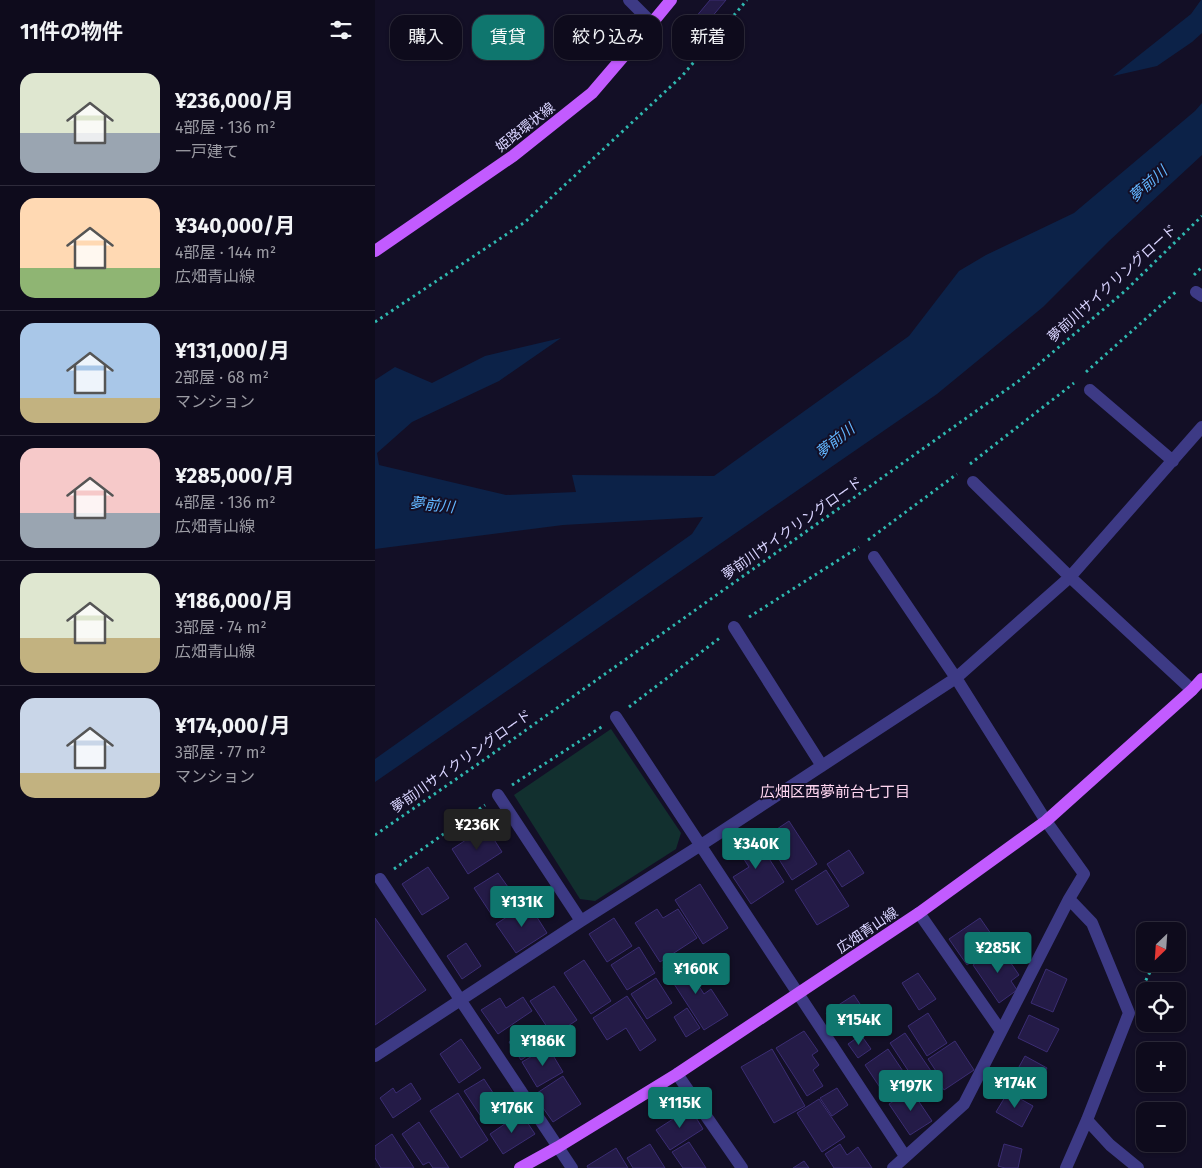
<!DOCTYPE html>
<html lang="ja">
<meta charset="utf-8">
<style>
body{margin:0;font-family:"Fira Sans","Noto Sans JP",sans-serif;background:#171425;color:#f1f3f6;height:100vh;display:flex;flex-direction:column;font-size:19px;white-space:nowrap}
*{box-sizing:border-box;margin:0}
p{font-size:16px;color:#9b9ba3}
.icon{flex:none;width:28px;height:28px;fill:none;stroke:currentColor;stroke-width:2;stroke-linecap:round;stroke-linejoin:round}
.map{position:relative;flex:1;overflow:hidden}
.panel{display:flex;flex-direction:column;background:#0e0b1c;width:375px}
.panel>*{flex:none}
.top-card{position:absolute;left:15px;top:15px;width:475px;height:45px;display:flex;gap:10px}
.needle{width:32px;rotate:205deg}
.fabs{position:absolute;left:761px;top:922px;display:grid;gap:10px}
.fabs a{display:grid;place-items:center;width:50px;height:50px;border-radius:10px;background:#0e0b1c;box-shadow:0 1px 4px #0004,0 0 0 1px #2e2b3b;font-size:25px}
.price{position:absolute;translate:-50% -42px;padding:0 11px;border-radius:5px;background:#0f766e;color:#fff;font-size:16px;line-height:32px;filter:drop-shadow(0 1px 2px #0008)}
.price::after{content:'';position:absolute;left:50%;top:30px;width:15px;height:11px;margin-left:-8px;background:inherit;clip-path:polygon(0 0,100% 0,50% 100%)}
.price.current{background:#222;color:#fff}
ul{padding:0;list-style:none}
li{display:flex;align-items:center;gap:15px;height:125px;padding:0 20px}
li+li{border-top:1px solid #2e2b3b}
li span{display:grid;place-items:center;flex:none;width:140px;height:100px;border-radius:15px;color:#555}
li>.icon{margin-inline-start:auto}
span .icon{width:60px;height:60px;fill:#fffc;stroke-width:1}
li b{font-size:21px}
h2{display:flex;justify-content:space-between;align-items:center;height:60px;padding:0 20px;font-size:21px}
.tag{padding:0 18px;border-radius:15px;background:#0e0b1c;box-shadow:0 1px 4px #0004,0 0 0 1px #2e2b3b;font-size:18px;line-height:45px}
.tag.current{background:#0f766e;color:#fff}
main{display:flex;flex:1;min-height:0}
.map>svg:first-child{display:block}
</style>
<main>
<section class="panel">
<h2>11件の物件<svg class="icon" aria-label="filters" viewBox="0 0 24 24"><path d="M4 7h16M4 17h16"/><circle cx="9" cy="7" r="2"/><circle cx="15" cy="17" r="2"/></svg></h2>
<ul>
<li><span style="background:linear-gradient(#dfe7d0 60%,#9aa5b1 0)"><svg class="icon" aria-label="home" viewBox="0 0 24 24"><path d="M3 11l9-7 9 7M6 9v11h12V9"/></svg></span><div><b>¥236,000/月</b><p>4部屋 · 136 m²</p><p>一戸建て</p></div></li>
<li><span style="background:linear-gradient(#ffd9b3 70%,#8fb573 0)"><svg class="icon" aria-label="home" viewBox="0 0 24 24"><path d="M3 11l9-7 9 7M6 9v11h12V9"/></svg></span><div><b>¥340,000/月</b><p>4部屋 · 144 m²</p><p>広畑青山線</p></div></li>
<li><span style="background:linear-gradient(#a9c7e8 75%,#c2b280 0)"><svg class="icon" aria-label="home" viewBox="0 0 24 24"><path d="M3 11l9-7 9 7M6 9v11h12V9"/></svg></span><div><b>¥131,000/月</b><p>2部屋 · 68 m²</p><p>マンション</p></div></li>
<li><span style="background:linear-gradient(#f6c9c9 65%,#9aa5b1 0)"><svg class="icon" aria-label="home" viewBox="0 0 24 24"><path d="M3 11l9-7 9 7M6 9v11h12V9"/></svg></span><div><b>¥285,000/月</b><p>4部屋 · 136 m²</p><p>広畑青山線</p></div></li>
<li><span style="background:linear-gradient(#dfe7d0 65%,#c2b280 0)"><svg class="icon" aria-label="home" viewBox="0 0 24 24"><path d="M3 11l9-7 9 7M6 9v11h12V9"/></svg></span><div><b>¥186,000/月</b><p>3部屋 · 74 m²</p><p>広畑青山線</p></div></li>
<li><span style="background:linear-gradient(#c9d6e8 75%,#c2b280 0)"><svg class="icon" aria-label="home" viewBox="0 0 24 24"><path d="M3 11l9-7 9 7M6 9v11h12V9"/></svg></span><div><b>¥174,000/月</b><p>3部屋 · 77 m²</p><p>マンション</p></div></li>
</ul>
</section>
<div class="map">
<svg width="827" height="1168" viewBox="0 0 827 1168">
<rect width="100%" height="100%" fill="#130f26"/>
<path fill="#12302f" d="M236 729 306 833 301 849 220 901 205 899 139 795Z"/>
<path fill="#0c2248" d="M826 0H827V33L817 42 782 66 738 76 816 14Z
M827 103V155L733 242 668 307 562 394 0 782V759L317 534 328 517 188 525 0 549V380L20 367 57 383 110 356 186 338 124 381 37 422 2 453 4 465 131 495 201 492 197 475 339 476 534 336 584 271 611 255 699 213 820 111Z"/>
<path fill="#241b47" stroke="#3b2d73" d="M335 0H351L314 44 305 36Z
M414 821 442 864 417 880 390 837Z
M111 827 127 852 93 874 77 849Z
M377 832 409 882 376 904 358 877 374 867 359 844Z
M474 850 489 873 467 887 452 864Z
M53 867 74 898 47 915 27 884Z
M451 870 474 906 442 925 420 890Z
M123 873 143 901 118 917 99 888Z
M325 884 353 928 328 944 300 900Z
M153 903 172 933 141 953 121 924Z
M282 909 288 918 303 909 322 938 285 962 260 923Z
M0 918 51 990 0 1025Z
M239 918 257 946 232 962 214 934Z
M605 918 623 944 592 965 574 939Z
M91 943 106 966 87 979 72 956Z
M264 947 280 973 252 990 236 965Z
M625 947 644 975 636 981 642 990 624 1003 598 965Z
M305 957 329 994 336 989 353 1015 329 1030 288 967Z
M209 960 236 1001 216 1014 189 973Z
M671 969 692 979 678 1012 656 1003Z
M543 973 561 999 544 1010 527 983Z
M281 978 297 1003 272 1019 256 994Z
M179 986 202 1020 178 1036 155 1001Z
M479 995 493 1016 465 1035 451 1013Z
M252 996 281 1040 265 1051 251 1028 232 1040 218 1018Z
M148 997 157 1011 123 1034 106 1010 125 998 131 1008Z
M312 1008 325 1028 311 1037 299 1017Z
M553 1013 572 1043 552 1056 533 1026Z
M654 1015 684 1029 672 1052 643 1038Z
M159 1026 171 1043 146 1060 134 1042Z
M429 1031 443 1051 437 1055 444 1065 438 1070 448 1086 432 1096 401 1048Z
M530 1033 556 1071 540 1081 515 1043Z
M486 1035 496 1049 483 1058 473 1044Z
M86 1039 106 1068 84 1083 65 1054Z
M580 1041 599 1070 569 1090 562 1079 565 1077 553 1059Z
M173 1047 188 1072 162 1087 147 1062Z
M397 1049 430 1106 399 1123 366 1067Z
M513 1049 536 1083 512 1098 490 1065Z
M650 1056 672 1068 655 1097 634 1085Z
M188 1076 206 1104 178 1122 159 1095Z
M109 1079 126 1105 107 1118 89 1091Z
M36 1083 46 1099 18 1118 5 1098 18 1088 21 1093Z
M462 1088 473 1105 457 1116 445 1098Z
M536 1090 557 1121 535 1135 514 1104Z
M633 1092 658 1106 647 1127 621 1112Z
M83 1093 113 1140 86 1158 55 1111Z
M444 1099 470 1137 447 1152 422 1113Z
M315 1108 328 1129 295 1150 281 1130Z
M146 1113 160 1134 128 1154 115 1134Z
M44 1122 74 1168H58L54 1162 48 1165 27 1134Z
M17 1134 39 1168H6L0 1158V1146Z
M314 1142 331 1168H308L297 1152Z
M275 1144 290 1168H258L252 1158Z
M465 1144 472 1155 483 1147 497 1168H459L450 1154Z
M629 1144 647 1149 643 1168H630L623 1166Z
M241 1148 253 1168H213L212 1166Z
M429 1161 434 1168H418Z"/>
<g fill="none" stroke-linecap="round" stroke-linejoin="round">
<path stroke="#2fb8b0" stroke-width="3" stroke-dasharray="2.5 4" stroke-linecap="butt" d="M819 275 827 267
M0 322 150 222 307 76 372 0
M711 372 803 290
M595 464 699 383
M493 540 582 474
M374 617 484 547
M254 707 346 637
M137 785 228 726
M0 835 103 764 645 380 750 291 827 216
M19 869 110 805
M795 931 797 927
M765 992 779 964"/>
<path stroke="#3d3a85" stroke-width="12" d="M254 0 277 23
M821 292 827 296
M715 390 798 461
M598 482 695 577 817 690
M499 557 581 678 671 821 709 874 694 899 589 1104 518 1168
M359 627 447 766
M241 717 530 1156
M123 795 206 921
M5 879 197 1168
M544 913 626 1031
M0 1056 206 921 326 845 581 678 695 577 827 427
M302 1074 367 1168
M712 1120 735 1145 763 1168
M691 1168 712 1120 754 1013 717 923 694 899"/>
<path stroke="#c25bff" stroke-width="12" d="M0 251 138 156 217 93 277 23 296 0
M145 1168 183 1147 302 1074 544 913 671 821 817 690 827 679"/>
</g>
<g text-anchor="middle" stroke-width="4" stroke-linejoin="round" paint-order="stroke">
<g font-size="14" fill="#d9d4ff" stroke="#130f26">
<text transform="translate(150 127) rotate(-38)" y="5">姫路環状線</text>
<text transform="translate(737 283) rotate(-42)" y="5">夢前川サイクリングロード</text>
<text transform="translate(417 528) rotate(-35)" y="5">夢前川サイクリングロード</text>
<text transform="translate(86 761) rotate(-35)" y="5">夢前川サイクリングロード</text>
<text transform="translate(492 930) rotate(-34)" y="5">広畑青山線</text>
</g>
<g font-size="15" font-style="italic" fill="#62b6ff" stroke="#130f26">
<text transform="translate(773 184) rotate(-42)" y="5">夢前川</text>
<text transform="translate(460 441) rotate(-39)" y="5">夢前川</text>
<text transform="translate(57 505) rotate(6)" y="5">夢前川</text>
</g>
<g font-size="15" fill="#ffd6f0" stroke="#130f26">
<text x="460" y="797">広畑区西夢前台七丁目</text>
</g>
</g>
</svg>
<div class="fabs">
<a><svg class="needle" viewBox="-14 -14 28 28"><path d="M0-13l5 13h-10z" fill="#e53935"/><path d="M0 13l5-13h-10z" fill="#9b9ba3"/></svg></a>
<a><svg class="icon" aria-label="locate" viewBox="0 0 24 24"><circle cx="12" cy="12" r="6"/><path d="M12 2v4M12 18v4M2 12h4M18 12h4"/></svg></a>
<a>+</a>
<a>−</a>
</div>
<b class="price current" style="left:102px;top:851px">¥236K</b>
<b class="price" style="left:381px;top:870px">¥340K</b>
<b class="price" style="left:147px;top:928px">¥131K</b>
<b class="price" style="left:623px;top:974px">¥285K</b>
<b class="price" style="left:321px;top:995px">¥160K</b>
<b class="price" style="left:484px;top:1046px">¥154K</b>
<b class="price" style="left:168px;top:1067px">¥186K</b>
<b class="price" style="left:640px;top:1109px">¥174K</b>
<b class="price" style="left:536px;top:1112px">¥197K</b>
<b class="price" style="left:305px;top:1129px">¥115K</b>
<b class="price" style="left:137px;top:1134px">¥176K</b>
<div class="top-card">
<a class="tag">購入</a>
<a class="tag current">賃貸</a>
<a class="tag">絞り込み</a>
<a class="tag">新着</a>
</div>
</div>
</main>
